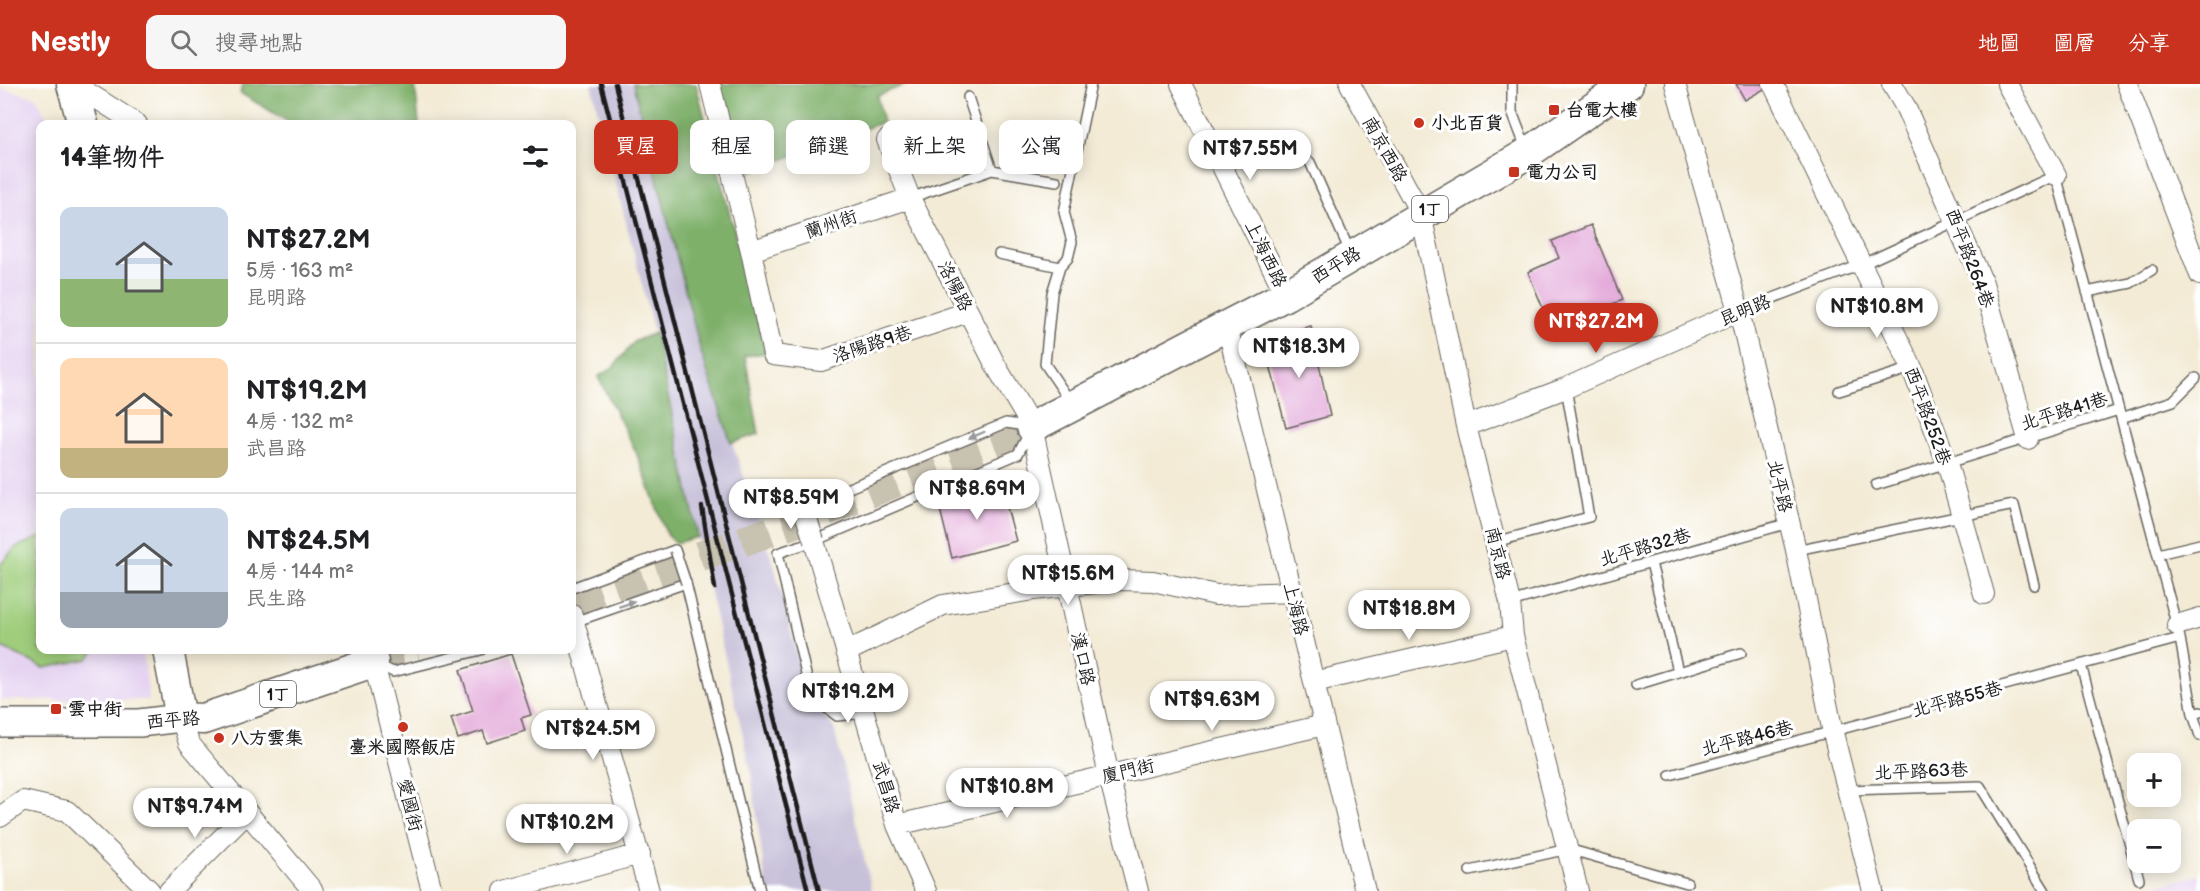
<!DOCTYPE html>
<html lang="zh-TW">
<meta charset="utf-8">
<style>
body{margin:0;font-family:"Balsamiq Sans","LXGW WenKai TC",sans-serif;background:#f6f6f6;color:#202124;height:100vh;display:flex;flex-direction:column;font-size:22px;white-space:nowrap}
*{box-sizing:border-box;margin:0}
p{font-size:20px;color:#757577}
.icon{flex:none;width:33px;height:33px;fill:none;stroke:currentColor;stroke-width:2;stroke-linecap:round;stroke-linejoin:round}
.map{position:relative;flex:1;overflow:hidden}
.side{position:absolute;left:36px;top:36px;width:540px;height:534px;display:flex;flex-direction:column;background:#fff;border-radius:12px;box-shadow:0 3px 15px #0003}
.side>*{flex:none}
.banner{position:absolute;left:594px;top:36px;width:570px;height:54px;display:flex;gap:12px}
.buttons{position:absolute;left:2127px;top:669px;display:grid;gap:12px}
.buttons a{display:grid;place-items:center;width:54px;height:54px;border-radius:12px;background:#fff;box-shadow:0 3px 15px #0003;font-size:30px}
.price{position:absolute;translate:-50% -51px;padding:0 14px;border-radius:21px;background:#fff;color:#222;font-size:20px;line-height:39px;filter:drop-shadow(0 2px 3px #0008)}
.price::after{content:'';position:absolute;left:50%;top:36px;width:18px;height:14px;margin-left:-9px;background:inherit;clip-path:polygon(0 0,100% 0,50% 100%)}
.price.active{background:#c8321e;color:#fff}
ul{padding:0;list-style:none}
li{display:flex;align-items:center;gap:18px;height:150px;padding:0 24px}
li+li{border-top:2px solid #e0e0e0}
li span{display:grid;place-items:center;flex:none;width:168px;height:120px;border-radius:12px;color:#555}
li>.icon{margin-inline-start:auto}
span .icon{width:72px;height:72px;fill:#fffc;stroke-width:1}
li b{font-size:26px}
h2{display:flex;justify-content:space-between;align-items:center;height:72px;padding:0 24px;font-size:26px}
.pill{padding:0 21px;border-radius:12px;background:#fff;box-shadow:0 3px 15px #0003;font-size:21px;line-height:54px}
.pill.active{background:#c8321e;color:#fff}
header{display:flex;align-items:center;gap:36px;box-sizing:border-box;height:84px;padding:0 30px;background:#c8321e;color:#fff}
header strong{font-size:28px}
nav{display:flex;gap:33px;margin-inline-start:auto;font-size:21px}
.search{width:420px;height:54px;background:#f6f6f6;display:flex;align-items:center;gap:15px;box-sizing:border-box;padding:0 21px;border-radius:12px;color:#757577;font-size:22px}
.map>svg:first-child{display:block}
</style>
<header>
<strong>Nestly</strong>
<div class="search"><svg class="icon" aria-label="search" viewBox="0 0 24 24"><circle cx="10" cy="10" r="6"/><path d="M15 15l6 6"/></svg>搜尋地點</div>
<nav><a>地圖</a><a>圖層</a><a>分享</a></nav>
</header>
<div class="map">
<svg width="2200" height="807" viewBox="0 0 2200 807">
<rect width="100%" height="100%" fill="#fff"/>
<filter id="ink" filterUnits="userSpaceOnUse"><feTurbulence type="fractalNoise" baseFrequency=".0167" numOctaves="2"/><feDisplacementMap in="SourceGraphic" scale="12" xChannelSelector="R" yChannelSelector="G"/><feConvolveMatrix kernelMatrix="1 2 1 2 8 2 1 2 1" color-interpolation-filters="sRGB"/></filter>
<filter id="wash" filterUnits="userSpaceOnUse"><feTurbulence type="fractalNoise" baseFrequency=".008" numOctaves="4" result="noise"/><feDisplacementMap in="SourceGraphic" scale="24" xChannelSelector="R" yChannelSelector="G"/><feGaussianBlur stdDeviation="1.35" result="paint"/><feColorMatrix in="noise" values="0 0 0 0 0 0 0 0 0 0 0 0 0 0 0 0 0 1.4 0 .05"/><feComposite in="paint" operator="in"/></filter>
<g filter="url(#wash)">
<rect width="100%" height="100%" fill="#f3ebd6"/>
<path fill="#e5d3f1" d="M0 4 36 13 51 40H40V566H143L149 616H0Z
M2200 791V807H2132Z"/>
<path fill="#c7c0d9" d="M591 0H633L701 268 774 481 807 611 834 644 872 807H767L750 682 705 487 667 299Z"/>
<path fill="#9fcd7b" stroke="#5e744c" stroke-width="1.5" d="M40 453V566H94L88 575 44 584 0 562V481L16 463Z"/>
<path fill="#7fb06b" stroke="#4e6644" stroke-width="1.5" d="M243 0H415L419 40H292L240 9Z
M633 0H696L766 269 745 272 759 350 731 359 701 268Z
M719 0H907L877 12 883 38 741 91Z
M655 249 698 453 676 459 667 451 636 368 598 293 613 283 635 257Z"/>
<g id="blocks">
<path fill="#e1a2d7" d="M1736 0H1764L1766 4 1745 16Z
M1591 141 1622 216 1552 246 1528 188 1559 174 1552 157Z
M1311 242 1330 332 1286 344 1265 261 1295 258 1292 247Z
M1001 401 1016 457 952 474 938 417Z
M511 570 531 631 521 634 525 647 487 659 483 647 458 655 451 634 473 627 460 586Z"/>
</g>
</g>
<g filter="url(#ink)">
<use href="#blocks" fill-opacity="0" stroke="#67645d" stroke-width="1.5"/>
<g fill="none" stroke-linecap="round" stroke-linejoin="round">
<path stroke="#c8c2b1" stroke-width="30" stroke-dasharray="30 15" stroke-linecap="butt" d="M572 517 806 435 1032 343
M373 578 417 566"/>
<g stroke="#67645d" stroke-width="12">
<path id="lane" d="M1512 0V28L1526 64
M968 13 992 86
M1310 78 1351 170
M910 114 992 86 1057 97
M999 170 1060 183
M2087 208 2131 199 2152 186
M1739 227 1863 180 2056 91 2180 554 2193 630 2200 628
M1839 307 1912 284
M1070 317 1045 280 1052 209 1060 183 1068 174 1072 158 1064 128 1091 0
M2121 334 2173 317 2196 294
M1876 401 2119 326
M803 423 1006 339 1032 343 1018 370 814 457 778 469 811 612 837 632 864 629
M1495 458 1589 433 1566 304
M1796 466 2014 421 2034 501
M2158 470 2200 460
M1651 479 1678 587
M572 504 675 466
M1510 518 1789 439
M574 538 686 499 760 807
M383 566 373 578 393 588 481 566
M2081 581 2139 795
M1636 601 1741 569
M2193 630 2200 652
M1670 691 2180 554
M1847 706 1980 702 2045 807
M1470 787 1568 765 1687 799"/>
</g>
<g stroke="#67645d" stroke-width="22">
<path id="street" d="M74 0 137 40
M710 0 751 167 773 271 821 277 968 228
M1181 0 1286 211
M1350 0 1421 130 1466 342 1510 518 1513 552 1578 807
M1675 0 1739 227 1796 466 1833 649 1873 807
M1773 0 1912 284 1947 379 1984 510
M1892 0 1905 22 1983 199 2028 355
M2007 0 2056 91
M2127 0 2200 191
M887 56 910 114 996 282 1032 343 1109 692 1138 807
M751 167 910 114
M1227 242 1365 807
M1466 342 1566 304 1739 227
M814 457 897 741 926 807
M572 531 649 807
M2177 541 2200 534
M371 568 432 807
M846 568 943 521 1033 506 1122 496 1153 497 1216 511 1292 508
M1314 598 1513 552
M181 634 189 659 313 807
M0 733 23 717 67 727 150 807
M897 741 1324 641
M169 807 247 729
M504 807 640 770"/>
</g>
<g stroke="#67645d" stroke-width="30">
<path id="secondary" d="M0 639H139L181 634"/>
</g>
<g stroke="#67645d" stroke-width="33">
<path id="primary" d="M72 0 83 40
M1032 343 1286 211 1528 69 1628 0
M168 566 181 634 203 635 373 578"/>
</g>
<use href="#lane" stroke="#fff" stroke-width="9"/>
<use href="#street" stroke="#fff" stroke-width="20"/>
<use href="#secondary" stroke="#fff" stroke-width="27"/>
<use href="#primary" stroke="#fff" stroke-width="30"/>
<path stroke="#1c1c1c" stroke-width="4.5" d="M601 0 808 807
M615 0 819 807
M702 423 715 504"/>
<g stroke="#67645d" stroke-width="12" stroke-linecap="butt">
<path id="lane-bridge" d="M675 466 686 499"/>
</g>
<g stroke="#67645d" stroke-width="22" stroke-linecap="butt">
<path id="street-bridge" d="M803 423 814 457"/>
</g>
<use href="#lane-bridge" stroke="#fff" stroke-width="9"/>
<use href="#street-bridge" stroke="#fff" stroke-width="20"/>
</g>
<defs><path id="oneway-solid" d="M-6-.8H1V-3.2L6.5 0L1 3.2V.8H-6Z" transform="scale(1.5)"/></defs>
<g fill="#999">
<use href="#oneway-solid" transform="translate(977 351) rotate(157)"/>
<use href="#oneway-solid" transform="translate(627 520) rotate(-19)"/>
</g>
</g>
<g fill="#c8321e" stroke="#fff" stroke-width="2">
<rect x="1548" y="20" width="12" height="12" rx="3"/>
<circle cx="1419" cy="39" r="6"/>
<rect x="1508" y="82" width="12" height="12" rx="3"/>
<rect x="50" y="619" width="12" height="12" rx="3"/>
<circle cx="403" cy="643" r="6"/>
<circle cx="219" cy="654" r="6"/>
</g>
<g text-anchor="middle" stroke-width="6" stroke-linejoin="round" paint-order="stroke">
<g fill="#fff" stroke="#606060" stroke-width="1.5">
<rect x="1412" y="112" width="36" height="26" rx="4.5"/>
<rect x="260" y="597" width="36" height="26" rx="4.5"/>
</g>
<g font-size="16" font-weight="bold" fill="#1c1c1c">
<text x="1430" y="131">1丁</text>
<text x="278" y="616">1丁</text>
</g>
<g font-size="18" font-weight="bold" fill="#1c1c1c" stroke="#fff" text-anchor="start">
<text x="1566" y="32">台電大樓</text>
<text x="1431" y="45">小北百貨</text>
<text x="1526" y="94">電力公司</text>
<text x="68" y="631">雲中街</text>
<text x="231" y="660">八方雲集</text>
<text x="403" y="669" text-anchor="middle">臺米國際飯店</text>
</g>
<g font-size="18" fill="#1c1c1c" stroke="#fff">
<text transform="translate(1385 65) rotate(61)" y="6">南京西路</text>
<text transform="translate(831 140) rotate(-19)" y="6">蘭州街</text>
<text transform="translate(1266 170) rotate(64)" y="6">上海西路</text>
<text transform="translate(1970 174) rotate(69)" y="6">西平路264巷</text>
<text transform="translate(1336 181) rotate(-31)" y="6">西平路</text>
<text transform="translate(955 202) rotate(63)" y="6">洛陽路</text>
<text transform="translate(1745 226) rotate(-22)" y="6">昆明路</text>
<text transform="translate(872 260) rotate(-18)" y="6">洛陽路9巷</text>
<text transform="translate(2064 327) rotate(-17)" y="6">北平路41巷</text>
<text transform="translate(1928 332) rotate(70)" y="6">西平路252巷</text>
<text transform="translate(1780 402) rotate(77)" y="6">北平路</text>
<text transform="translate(1645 463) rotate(-16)" y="6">北平路32巷</text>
<text transform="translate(1498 469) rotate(76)" y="6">南京路</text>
<text transform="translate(1296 525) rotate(76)" y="6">上海路</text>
<text transform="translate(1083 575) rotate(78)" y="6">漢口路</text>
<text transform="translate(1957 615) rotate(-15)" y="6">北平路55巷</text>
<text transform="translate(173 636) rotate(-5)" y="6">西平路</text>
<text transform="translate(1747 654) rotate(-14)" y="6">北平路46巷</text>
<text transform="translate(1128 687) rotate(-13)" y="6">廈門街</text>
<text transform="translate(1921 687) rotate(-2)" y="6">北平路63巷</text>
<text transform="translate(886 703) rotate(74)" y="6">武昌路</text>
<text transform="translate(410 721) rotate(76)" y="6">愛國街</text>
</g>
</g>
</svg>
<div class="buttons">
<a>+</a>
<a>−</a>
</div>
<b class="price" style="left:1250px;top:97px">NT$7.55M</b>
<b class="price" style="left:1877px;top:255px">NT$10.8M</b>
<b class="price active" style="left:1596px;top:270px">NT$27.2M</b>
<b class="price" style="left:1299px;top:295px">NT$18.3M</b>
<b class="price" style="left:977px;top:437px">NT$8.69M</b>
<b class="price" style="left:791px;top:446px">NT$8.59M</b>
<b class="price" style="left:1068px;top:522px">NT$15.6M</b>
<b class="price" style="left:1409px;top:557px">NT$18.8M</b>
<b class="price" style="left:848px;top:640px">NT$19.2M</b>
<b class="price" style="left:1212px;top:648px">NT$9.63M</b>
<b class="price" style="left:593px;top:677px">NT$24.5M</b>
<b class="price" style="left:1007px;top:735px">NT$10.8M</b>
<b class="price" style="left:195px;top:755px">NT$9.74M</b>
<b class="price" style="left:567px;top:771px">NT$10.2M</b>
<div class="banner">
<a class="pill active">買屋</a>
<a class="pill">租屋</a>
<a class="pill">篩選</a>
<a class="pill">新上架</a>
<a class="pill">公寓</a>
</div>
<section class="side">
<h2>14筆物件<svg class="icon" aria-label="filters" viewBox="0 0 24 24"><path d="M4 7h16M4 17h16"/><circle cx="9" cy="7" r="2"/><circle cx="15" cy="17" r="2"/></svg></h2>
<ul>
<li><span style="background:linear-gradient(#c9d6e8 60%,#8fb573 0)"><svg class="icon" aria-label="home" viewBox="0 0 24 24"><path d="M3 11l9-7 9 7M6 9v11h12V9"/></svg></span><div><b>NT$27.2M</b><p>5房 · 163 m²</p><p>昆明路</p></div></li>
<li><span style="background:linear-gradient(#ffd9b3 75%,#c2b280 0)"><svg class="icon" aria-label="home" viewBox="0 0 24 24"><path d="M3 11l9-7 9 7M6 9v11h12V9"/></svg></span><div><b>NT$19.2M</b><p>4房 · 132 m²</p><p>武昌路</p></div></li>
<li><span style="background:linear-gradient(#c9d6e8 70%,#9aa5b1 0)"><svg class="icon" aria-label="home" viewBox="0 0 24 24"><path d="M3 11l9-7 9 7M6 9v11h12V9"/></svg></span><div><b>NT$24.5M</b><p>4房 · 144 m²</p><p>民生路</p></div></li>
</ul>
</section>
</div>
